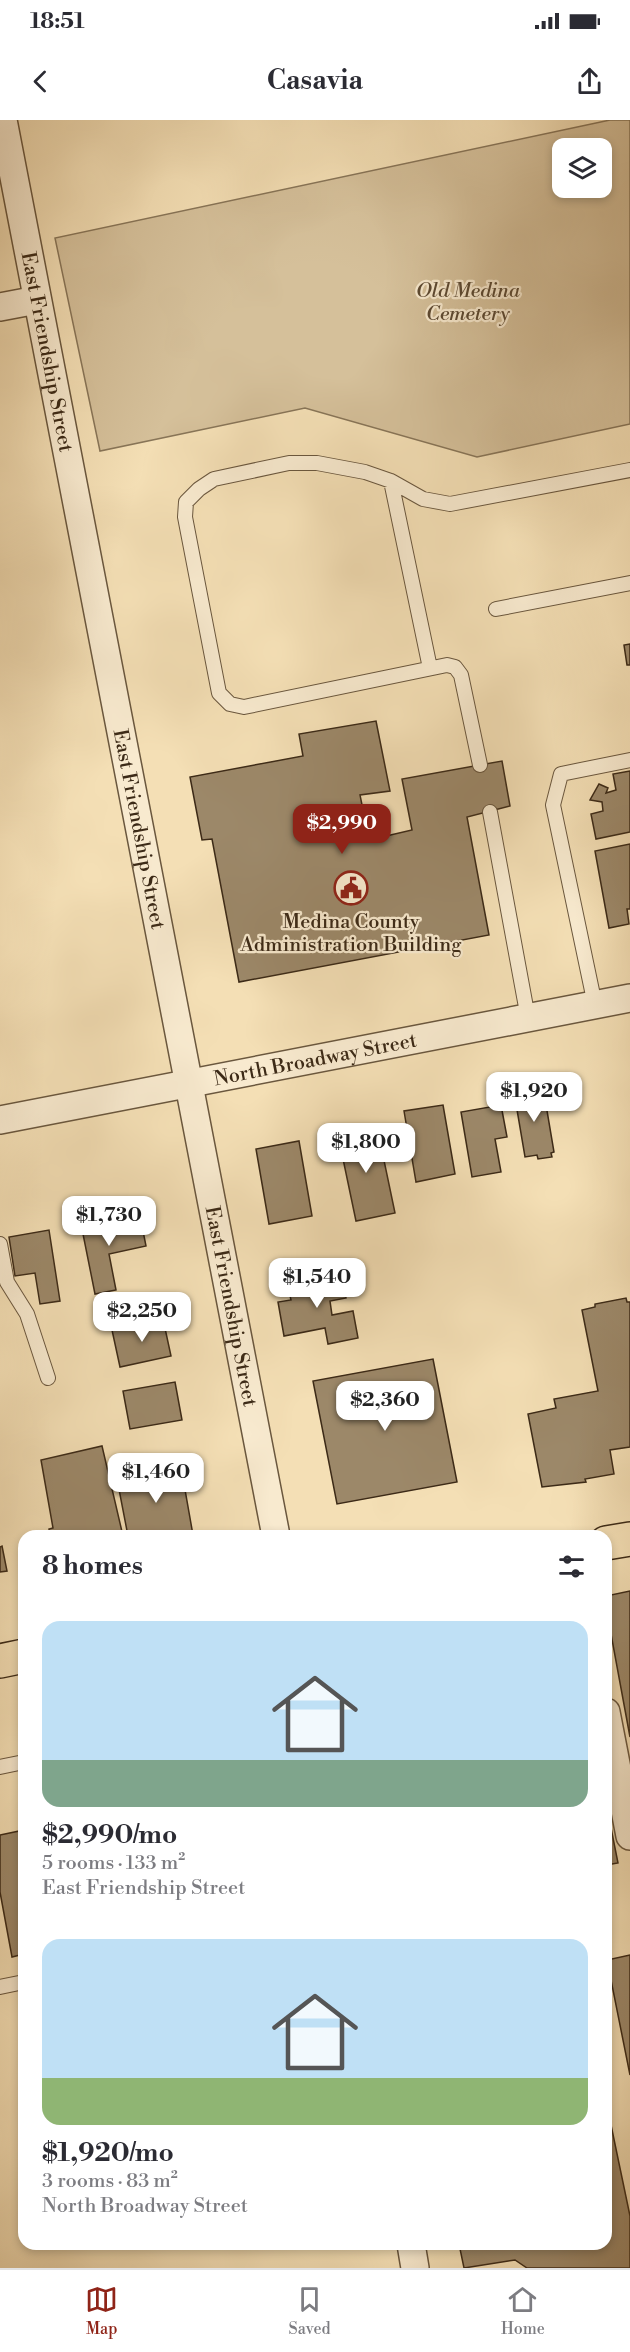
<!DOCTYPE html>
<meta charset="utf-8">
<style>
body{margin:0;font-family:"Libre Bodoni",serif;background:#f2f2f3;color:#2b2b33;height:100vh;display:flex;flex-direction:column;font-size:22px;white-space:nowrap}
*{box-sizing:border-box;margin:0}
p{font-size:20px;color:#7c7c81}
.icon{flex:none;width:33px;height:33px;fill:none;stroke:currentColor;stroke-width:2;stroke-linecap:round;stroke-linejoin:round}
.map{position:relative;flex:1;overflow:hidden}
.details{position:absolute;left:18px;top:1410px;width:594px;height:720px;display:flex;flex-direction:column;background:#fff;border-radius:18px;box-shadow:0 3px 9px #0003}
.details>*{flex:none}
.tools{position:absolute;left:552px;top:18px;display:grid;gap:12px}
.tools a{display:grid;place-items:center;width:60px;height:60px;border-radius:12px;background:#fff;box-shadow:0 3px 9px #0003;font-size:30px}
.price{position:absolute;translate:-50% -51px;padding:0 14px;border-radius:12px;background:#fff;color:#222;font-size:20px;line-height:39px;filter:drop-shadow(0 2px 3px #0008)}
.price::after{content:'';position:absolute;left:50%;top:36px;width:18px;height:14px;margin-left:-9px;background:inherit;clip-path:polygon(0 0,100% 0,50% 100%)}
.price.active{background:#8f2418;color:#fff}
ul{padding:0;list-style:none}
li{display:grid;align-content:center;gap:12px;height:318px;padding:0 24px}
li span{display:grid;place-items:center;height:186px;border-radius:18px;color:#555}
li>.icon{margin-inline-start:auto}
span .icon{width:108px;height:108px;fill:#fffc;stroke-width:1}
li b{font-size:26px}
h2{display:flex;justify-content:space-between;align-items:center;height:72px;padding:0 24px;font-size:26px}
.status{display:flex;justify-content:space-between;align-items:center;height:42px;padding:0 30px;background:#fff;direction:ltr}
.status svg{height:16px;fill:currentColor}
header{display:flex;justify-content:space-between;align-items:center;height:78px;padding:0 24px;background:#fff;font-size:27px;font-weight:700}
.tab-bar{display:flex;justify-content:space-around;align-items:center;height:84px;border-top:2px solid #e1e1e2;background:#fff;font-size:16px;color:#7c7c81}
.tab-bar a{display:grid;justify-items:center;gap:3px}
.tab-bar .active{color:#8f2418}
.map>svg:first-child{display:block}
</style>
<div class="status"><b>18:51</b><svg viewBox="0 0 49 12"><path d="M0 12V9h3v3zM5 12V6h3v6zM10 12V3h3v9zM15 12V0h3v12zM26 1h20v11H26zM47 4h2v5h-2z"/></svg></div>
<header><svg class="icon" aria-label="back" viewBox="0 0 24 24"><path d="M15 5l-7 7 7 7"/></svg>Casavia<svg class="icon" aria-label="share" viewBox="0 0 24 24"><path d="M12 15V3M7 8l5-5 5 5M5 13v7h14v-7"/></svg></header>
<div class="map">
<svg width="630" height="2148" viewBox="0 0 630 2148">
<rect width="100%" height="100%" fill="#f4dfb5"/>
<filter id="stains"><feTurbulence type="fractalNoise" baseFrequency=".00333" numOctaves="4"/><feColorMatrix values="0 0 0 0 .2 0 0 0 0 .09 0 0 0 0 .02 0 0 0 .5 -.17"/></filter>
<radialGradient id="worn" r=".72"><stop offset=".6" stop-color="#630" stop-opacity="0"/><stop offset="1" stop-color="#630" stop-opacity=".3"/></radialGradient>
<path fill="#d5c09a" stroke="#887558" stroke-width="1.5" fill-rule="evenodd" d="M610 0H630V304L477 337 305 288 100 331 55 118ZM562 28H602V68H562Z"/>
<path fill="#9c8869" stroke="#3c2a17" stroke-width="1.5" d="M630 524V545H627L624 525Z
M376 601 390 671 360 675 369 720 412 710 402 659 502 641 510 686 467 697 489 815 239 862 212 719 202 720 190 657 303 636 299 614Z
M630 651V712L596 719 591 694 603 691 602 682 590 680 599 664 608 668 606 673 616 670 613 654Z
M630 724V789H627L629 804 609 808 595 731Z
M543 967 554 1032 551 1033 552 1037 538 1039 537 1035 525 1037 514 972Z
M443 985 455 1054 416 1062 404 991Z
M501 985 507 1017 495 1019 501 1052 472 1057 461 992Z
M377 1007 395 1093 356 1101 338 1015Z
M299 1021 312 1096 269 1104 256 1029Z
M122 1095 124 1105 141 1101 146 1126 109 1134 116 1170 95 1174 81 1104Z
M49 1110 60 1181 40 1184 35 1153 15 1156 9 1117Z
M341 1153 346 1178 330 1181 332 1195 353 1191 358 1218 328 1224 325 1208 284 1216 278 1182 291 1180 287 1163Z
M626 1178 627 1182H630V1327L610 1330 614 1354 585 1359 586 1362 542 1367 528 1294 556 1288 554 1279 598 1271 582 1190 595 1187V1184Z
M163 1199 171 1236 120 1247 112 1210Z
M433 1239 457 1362 337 1384 313 1261Z
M175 1262 182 1300 130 1309 123 1271Z
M102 1326 123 1416H50L49 1409 53 1408 41 1340Z
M181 1347 193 1415 128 1416 117 1359Z
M2 1426 7 1451 0 1452V1427Z
M630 1471V1617L606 1487V1476Z
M611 1708 618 1743 606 1745V1709Z
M24 1710V1834L12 1837 0 1772V1715Z
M630 1835V1955L607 1840Z
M606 1981 630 2096V2148H527L515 2140 464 2148 459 2124H606Z"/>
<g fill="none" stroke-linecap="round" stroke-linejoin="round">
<g stroke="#6a573e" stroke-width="16">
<path id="service" d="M391 361 430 548
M496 489 630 463
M480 645 461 555 455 547 447 545 244 587 230 584 219 573 185 397 186 382 199 369 214 359 289 343H317L365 352 391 361 423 379 450 384 630 350
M490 692 528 898
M595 885 553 685 561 654 630 640
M0 1124 7 1162 27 1194 48 1258
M0 1647 24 1642
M0 1867 24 1862"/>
</g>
<g stroke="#6a573e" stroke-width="30">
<g id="minor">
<path id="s1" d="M3 0 276 1416"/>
<path d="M0 187 37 180"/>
<path id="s2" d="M0 1000 630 878"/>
<path d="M606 1592 630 1716"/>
<path d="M411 2124 415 2148"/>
</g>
</g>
<g stroke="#3c2a17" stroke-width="36">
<path id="primary" d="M606 1423 630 1419
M0 1541 24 1536"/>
</g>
<use href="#service" stroke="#f8eacf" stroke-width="14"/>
<use href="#minor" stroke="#f8eacf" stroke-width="27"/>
<use href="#primary" stroke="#f4dfb5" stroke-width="33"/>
</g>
<defs>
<g id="civic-ring" transform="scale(1.725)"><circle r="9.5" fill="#f8eacf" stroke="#8f2418" stroke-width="1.5"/><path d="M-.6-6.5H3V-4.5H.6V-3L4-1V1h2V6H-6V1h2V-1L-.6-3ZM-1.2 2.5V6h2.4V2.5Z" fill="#8f2418"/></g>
</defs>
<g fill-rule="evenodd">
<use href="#civic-ring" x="351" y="768"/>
</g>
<g text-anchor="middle" stroke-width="4.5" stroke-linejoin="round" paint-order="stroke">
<g font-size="20" font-style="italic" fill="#5b4831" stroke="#f8eacf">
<text x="468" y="177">Old Medina<tspan x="468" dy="23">Cemetery</tspan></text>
</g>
<g font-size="20" fill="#3c2a17" stroke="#f8eacf">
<text dy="7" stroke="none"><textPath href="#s1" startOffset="236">East Friendship Street</textPath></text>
<text dy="7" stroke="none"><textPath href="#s1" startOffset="722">East Friendship Street</textPath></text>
<text dy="7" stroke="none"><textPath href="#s2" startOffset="321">North Broadway Street</textPath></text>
<text dy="7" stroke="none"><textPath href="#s1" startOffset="1208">East Friendship Street</textPath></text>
</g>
<g font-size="20" fill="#3c2a17" stroke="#f8eacf">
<text x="351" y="808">Medina County<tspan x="351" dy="23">Administration Building</tspan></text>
</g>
</g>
<rect width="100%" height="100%" filter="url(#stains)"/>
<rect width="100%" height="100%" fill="url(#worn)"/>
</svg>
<div class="tools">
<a><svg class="icon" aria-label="layers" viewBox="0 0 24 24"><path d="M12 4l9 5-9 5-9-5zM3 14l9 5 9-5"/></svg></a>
</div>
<b class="price active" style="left:342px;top:735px">$2,990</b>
<b class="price" style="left:534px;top:1003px">$1,920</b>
<b class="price" style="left:366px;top:1054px">$1,800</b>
<b class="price" style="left:109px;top:1127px">$1,730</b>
<b class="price" style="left:317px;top:1189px">$1,540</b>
<b class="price" style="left:142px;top:1223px">$2,250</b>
<b class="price" style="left:385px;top:1312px">$2,360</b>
<b class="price" style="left:156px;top:1384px">$1,460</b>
<section class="details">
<h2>8 homes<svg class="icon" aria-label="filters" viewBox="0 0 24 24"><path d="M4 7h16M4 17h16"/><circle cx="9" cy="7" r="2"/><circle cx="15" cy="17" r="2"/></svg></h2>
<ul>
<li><span style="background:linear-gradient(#bfe0f5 75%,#7fa58c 0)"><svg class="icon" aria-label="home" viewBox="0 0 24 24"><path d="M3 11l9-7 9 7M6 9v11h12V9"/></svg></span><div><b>$2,990/mo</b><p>5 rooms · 133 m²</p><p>East Friendship Street</p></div></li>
<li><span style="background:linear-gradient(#bfe0f5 75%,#8fb573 0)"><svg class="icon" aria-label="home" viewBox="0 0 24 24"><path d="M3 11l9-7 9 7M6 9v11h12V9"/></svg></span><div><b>$1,920/mo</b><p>3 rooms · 83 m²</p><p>North Broadway Street</p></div></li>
</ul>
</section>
</div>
<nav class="tab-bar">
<a class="active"><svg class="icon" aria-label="map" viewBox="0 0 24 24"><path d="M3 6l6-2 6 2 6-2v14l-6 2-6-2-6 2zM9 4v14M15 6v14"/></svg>Map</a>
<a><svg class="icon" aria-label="saved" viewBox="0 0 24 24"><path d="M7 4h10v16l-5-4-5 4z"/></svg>Saved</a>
<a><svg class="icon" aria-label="home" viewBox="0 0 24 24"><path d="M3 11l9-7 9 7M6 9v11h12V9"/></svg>Home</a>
</nav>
